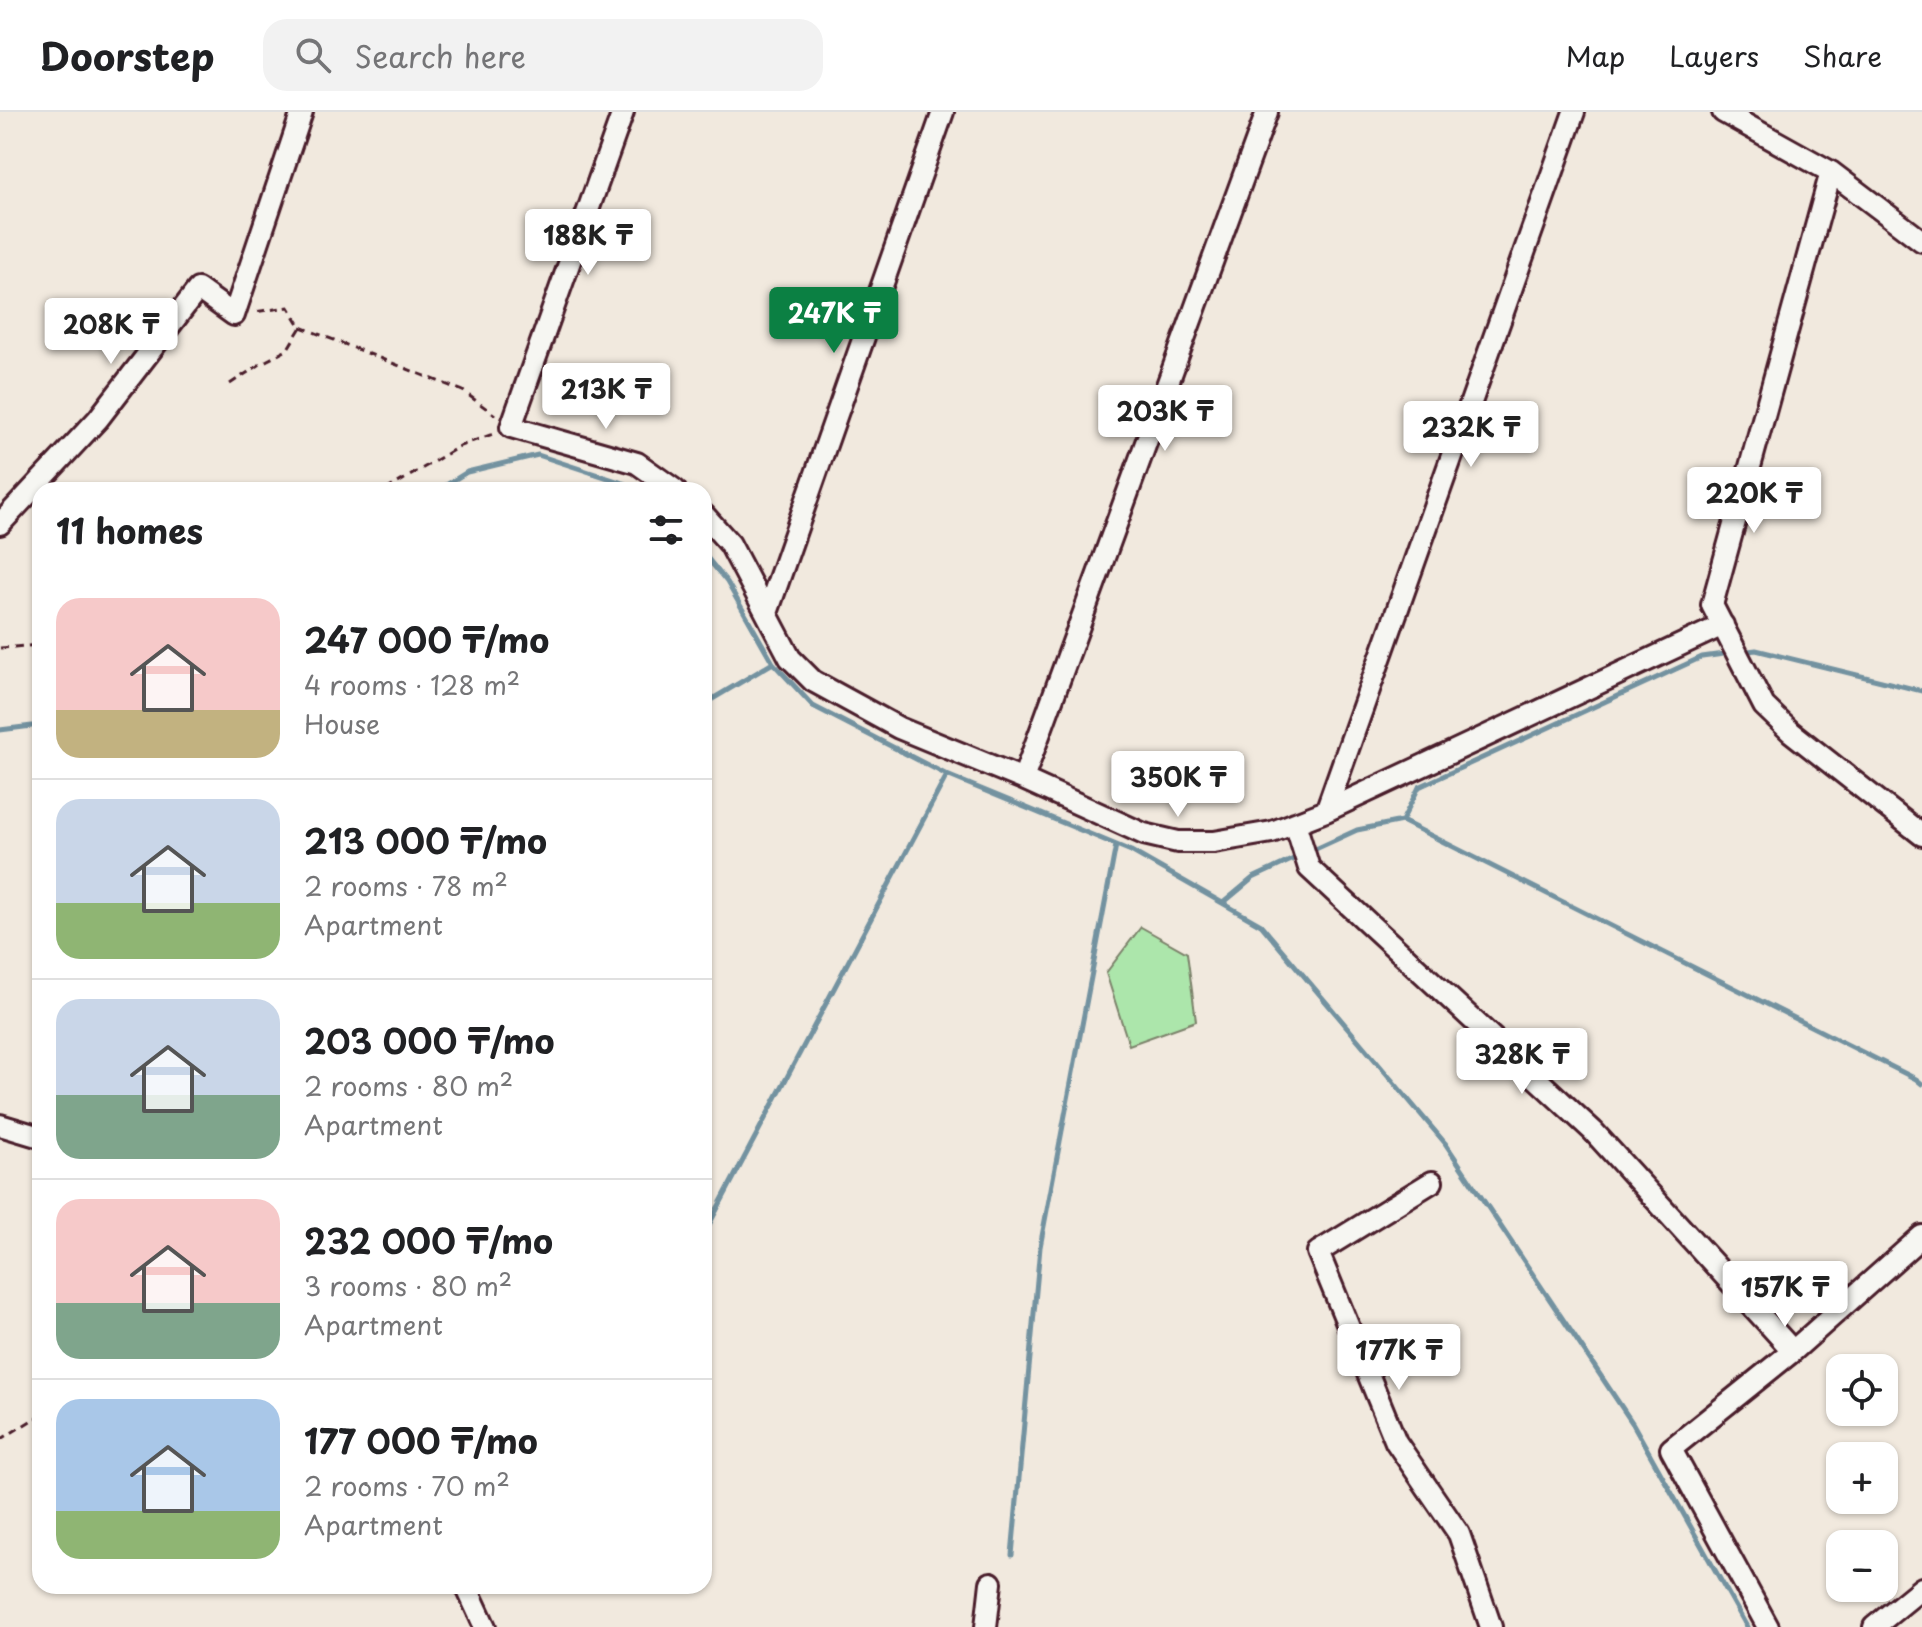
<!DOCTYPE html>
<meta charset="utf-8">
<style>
body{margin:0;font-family:"Playpen Sans",sans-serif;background:#f2f2f2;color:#202124;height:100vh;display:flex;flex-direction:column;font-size:30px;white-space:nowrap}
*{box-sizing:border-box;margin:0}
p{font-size:26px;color:#757577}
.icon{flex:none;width:44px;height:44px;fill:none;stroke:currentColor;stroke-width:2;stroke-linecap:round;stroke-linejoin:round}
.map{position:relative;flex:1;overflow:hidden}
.panel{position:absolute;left:32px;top:370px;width:680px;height:1112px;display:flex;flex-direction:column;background:#fff;border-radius:24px;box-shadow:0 2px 6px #0004}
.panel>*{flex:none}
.tools{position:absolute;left:1826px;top:1242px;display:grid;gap:16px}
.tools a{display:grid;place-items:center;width:72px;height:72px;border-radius:16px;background:#fff;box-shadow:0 2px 6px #0004;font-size:40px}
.price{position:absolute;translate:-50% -68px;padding:0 18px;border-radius:8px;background:#fff;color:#222;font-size:26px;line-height:52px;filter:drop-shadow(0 2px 4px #0008)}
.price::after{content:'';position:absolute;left:50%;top:48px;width:24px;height:18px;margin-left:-12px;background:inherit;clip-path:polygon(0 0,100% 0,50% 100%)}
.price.current{background:#0b8043;color:#fff}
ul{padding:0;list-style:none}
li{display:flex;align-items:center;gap:24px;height:200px;padding:0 24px}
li+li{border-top:2px solid #e0e0e0}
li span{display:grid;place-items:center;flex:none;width:224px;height:160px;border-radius:24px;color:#555}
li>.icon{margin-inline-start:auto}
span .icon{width:96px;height:96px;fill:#fffc;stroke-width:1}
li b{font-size:34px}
h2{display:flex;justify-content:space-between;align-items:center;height:96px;padding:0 24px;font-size:34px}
header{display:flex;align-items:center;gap:48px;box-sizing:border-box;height:112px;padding:0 40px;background:#fff;border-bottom:2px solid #e0e0e0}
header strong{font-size:38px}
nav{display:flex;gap:44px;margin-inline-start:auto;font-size:28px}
.search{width:560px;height:72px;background:#f2f2f2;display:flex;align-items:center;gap:20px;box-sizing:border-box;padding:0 28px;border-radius:24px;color:#757577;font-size:30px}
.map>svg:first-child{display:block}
</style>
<header>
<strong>Doorstep</strong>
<div class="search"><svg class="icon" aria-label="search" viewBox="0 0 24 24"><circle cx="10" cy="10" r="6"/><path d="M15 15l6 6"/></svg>Search here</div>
<nav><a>Map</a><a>Layers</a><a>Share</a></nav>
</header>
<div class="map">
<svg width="1922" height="1515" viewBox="0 0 1922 1515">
<rect width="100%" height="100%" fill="#f1e9de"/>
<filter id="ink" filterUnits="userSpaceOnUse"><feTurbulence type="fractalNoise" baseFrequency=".0125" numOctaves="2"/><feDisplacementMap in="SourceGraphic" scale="16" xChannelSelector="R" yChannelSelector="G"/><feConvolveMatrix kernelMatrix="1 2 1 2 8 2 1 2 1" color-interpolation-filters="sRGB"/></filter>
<g filter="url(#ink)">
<path fill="#ace6ab" stroke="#7b826b" stroke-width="2" d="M1141 815 1187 841 1196 909 1129 933 1106 861Z"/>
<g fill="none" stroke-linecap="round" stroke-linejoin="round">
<path stroke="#7392a0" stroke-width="5" d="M438 378 467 360 538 343 626 372 634 378
M704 442 727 470 773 551 813 594 947 663 1131 739 1261 813 1445 1031 1633 1312 1747 1515
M1741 540 1756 538 1922 579
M704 592 773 551
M0 618 40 613
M1402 709 1419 675 1702 545 1731 541
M1309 740 1357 718 1402 709 1916 967 1922 972
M1223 791 1253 766 1300 744
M704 1122 947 663
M1012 1443 1040 1135 1116 733"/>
<g stroke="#4a1f2b" stroke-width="26">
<path id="minor" d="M623 0 511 315 637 351 675 378
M1723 0 1831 60 1922 129
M1831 60 1712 493 1764 594 1791 620 1922 723
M704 403 730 432 790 546 813 569 899 616 1023 667 1144 722 1178 730H1214L1272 720 1326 699 1723 513
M0 412 98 307 198 177 234 203 302 0
M767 501 943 0
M1023 667 1267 0
M1326 699 1574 0
M1295 711 1309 756 1593 1019 1793 1239
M0 1013 40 1025
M1432 1070 1318 1140 1396 1330 1459 1422 1491 1515
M466 1474 485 1515
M986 1515 991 1471
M1768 1515 1671 1337 1793 1239 1922 1124
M1874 1515 1922 1476"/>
</g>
<path stroke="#4a1f2b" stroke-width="3" stroke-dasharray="8 6" stroke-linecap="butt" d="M301 215 463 279 495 303
M230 272 262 251 287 238 301 215 289 195 254 200
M386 378 460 334 493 322
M0 536 40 533
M0 1328 40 1303"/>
<use href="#minor" stroke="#f6f6f2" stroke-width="20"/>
</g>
</g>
</svg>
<div class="tools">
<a><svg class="icon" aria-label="locate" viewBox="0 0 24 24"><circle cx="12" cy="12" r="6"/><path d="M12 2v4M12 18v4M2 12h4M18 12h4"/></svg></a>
<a>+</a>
<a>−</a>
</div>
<b class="price" style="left:588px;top:165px">188K ₸</b>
<b class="price current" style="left:834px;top:243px">247K ₸</b>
<b class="price" style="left:111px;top:254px">208K ₸</b>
<b class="price" style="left:606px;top:319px">213K ₸</b>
<b class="price" style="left:1165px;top:341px">203K ₸</b>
<b class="price" style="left:1471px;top:357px">232K ₸</b>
<b class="price" style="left:1754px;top:423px">220K ₸</b>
<b class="price" style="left:1178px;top:707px">350K ₸</b>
<b class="price" style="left:1522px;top:984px">328K ₸</b>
<b class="price" style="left:1785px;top:1217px">157K ₸</b>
<b class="price" style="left:1399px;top:1280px">177K ₸</b>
<section class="panel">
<h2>11 homes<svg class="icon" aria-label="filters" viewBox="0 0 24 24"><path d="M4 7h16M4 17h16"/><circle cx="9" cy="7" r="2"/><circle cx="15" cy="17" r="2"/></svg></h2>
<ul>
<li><span style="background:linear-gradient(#f6c9c9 70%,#c2b280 0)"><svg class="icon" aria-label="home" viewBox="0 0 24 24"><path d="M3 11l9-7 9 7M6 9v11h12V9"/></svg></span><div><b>247 000 ₸/mo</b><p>4 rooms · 128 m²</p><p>House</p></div></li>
<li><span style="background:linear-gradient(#c9d6e8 65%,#8fb573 0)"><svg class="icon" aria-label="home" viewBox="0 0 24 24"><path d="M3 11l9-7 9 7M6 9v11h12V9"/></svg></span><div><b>213 000 ₸/mo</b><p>2 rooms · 78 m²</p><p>Apartment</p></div></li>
<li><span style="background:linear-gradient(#c9d6e8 60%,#7fa58c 0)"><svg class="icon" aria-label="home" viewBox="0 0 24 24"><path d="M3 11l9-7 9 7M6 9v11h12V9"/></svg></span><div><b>203 000 ₸/mo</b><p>2 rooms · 80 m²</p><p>Apartment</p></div></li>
<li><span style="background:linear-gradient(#f6c9c9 65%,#7fa58c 0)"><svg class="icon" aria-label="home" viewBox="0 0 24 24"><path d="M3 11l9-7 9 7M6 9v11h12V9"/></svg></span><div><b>232 000 ₸/mo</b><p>3 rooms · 80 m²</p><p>Apartment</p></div></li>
<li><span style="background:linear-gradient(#a9c7e8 70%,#8fb573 0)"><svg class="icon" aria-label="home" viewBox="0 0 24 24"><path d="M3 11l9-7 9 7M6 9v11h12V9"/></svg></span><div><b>177 000 ₸/mo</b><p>2 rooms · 70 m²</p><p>Apartment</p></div></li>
</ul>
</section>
</div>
